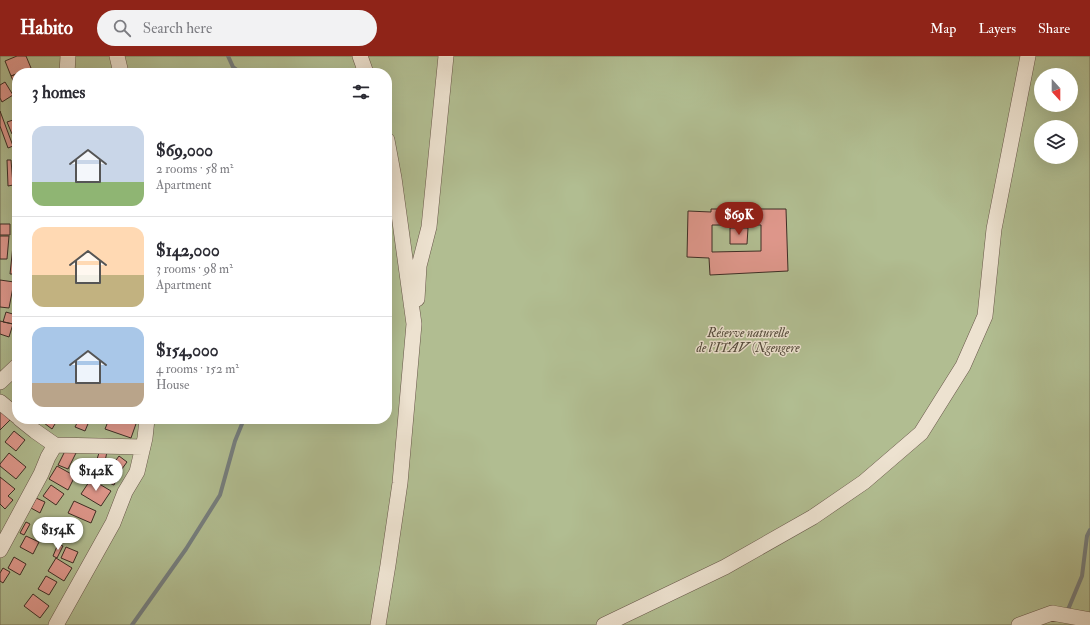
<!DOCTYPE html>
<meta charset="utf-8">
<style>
body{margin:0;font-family:"IM FELL Double Pica",serif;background:#f2f2f3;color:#2b2b33;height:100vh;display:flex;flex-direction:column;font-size:15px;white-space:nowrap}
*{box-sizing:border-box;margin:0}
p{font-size:13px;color:#7c7c81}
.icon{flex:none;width:22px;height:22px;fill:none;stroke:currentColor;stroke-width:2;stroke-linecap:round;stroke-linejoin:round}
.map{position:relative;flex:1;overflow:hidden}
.side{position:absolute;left:12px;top:12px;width:380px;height:356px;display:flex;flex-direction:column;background:#fff;border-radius:16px;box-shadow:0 4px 16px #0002}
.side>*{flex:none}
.needle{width:26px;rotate:159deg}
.tools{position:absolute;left:1034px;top:12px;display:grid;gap:8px}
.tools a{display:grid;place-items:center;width:44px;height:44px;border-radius:50%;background:#fff;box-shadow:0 4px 16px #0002;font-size:20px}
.price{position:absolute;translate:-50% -34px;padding:0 9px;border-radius:14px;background:#fff;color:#222;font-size:13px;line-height:26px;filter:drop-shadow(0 1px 2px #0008)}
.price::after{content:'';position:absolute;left:50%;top:24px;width:12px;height:9px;margin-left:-6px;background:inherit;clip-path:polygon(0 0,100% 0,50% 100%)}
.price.selected{background:#8f2418;color:#fff}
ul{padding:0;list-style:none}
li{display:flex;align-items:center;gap:12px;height:100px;padding:0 20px}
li+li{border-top:1px solid #e1e1e2}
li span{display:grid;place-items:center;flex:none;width:112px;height:80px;border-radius:12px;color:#555}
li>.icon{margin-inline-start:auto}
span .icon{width:48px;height:48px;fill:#fffc;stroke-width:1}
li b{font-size:17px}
h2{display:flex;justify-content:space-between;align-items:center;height:48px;padding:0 20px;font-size:17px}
header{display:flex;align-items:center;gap:24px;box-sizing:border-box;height:56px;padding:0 20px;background:#8f2418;color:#fff}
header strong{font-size:19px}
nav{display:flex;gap:22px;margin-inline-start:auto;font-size:14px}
.search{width:280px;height:36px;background:#f2f2f3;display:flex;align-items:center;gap:10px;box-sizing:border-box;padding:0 14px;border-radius:22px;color:#7c7c81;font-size:15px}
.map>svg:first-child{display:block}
</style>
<header>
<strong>Habito</strong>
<div class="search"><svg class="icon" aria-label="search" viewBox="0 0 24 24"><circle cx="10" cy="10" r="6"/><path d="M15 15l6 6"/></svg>Search here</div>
<nav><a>Map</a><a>Layers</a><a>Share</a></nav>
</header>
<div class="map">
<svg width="1090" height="569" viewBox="0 0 1090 569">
<rect width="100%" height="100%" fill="#e4d2b6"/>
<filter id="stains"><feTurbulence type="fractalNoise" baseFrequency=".005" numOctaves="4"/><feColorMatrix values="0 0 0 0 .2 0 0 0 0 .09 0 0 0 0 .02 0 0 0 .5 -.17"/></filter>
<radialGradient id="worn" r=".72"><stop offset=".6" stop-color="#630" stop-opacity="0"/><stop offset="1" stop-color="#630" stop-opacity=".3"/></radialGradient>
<path fill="#b1bd91" stroke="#77755b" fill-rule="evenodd" d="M0 0H1090V569H0ZM17 17H387V363H17ZM1041 19H1071V49H1041ZM1041 71H1071V101H1041Z"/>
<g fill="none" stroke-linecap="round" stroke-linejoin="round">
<path stroke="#757e7e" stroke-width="4" d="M228 0 233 11 241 17
M1067 556 1082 520 1087 480 1090 474
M132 569 186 493 220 439 235 385 244 363"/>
</g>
<path fill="#e1998e" stroke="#3d2d25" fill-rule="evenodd" d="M17 0H26L31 12 11 20 5 5Z
M17 18V30L16 31 11 20Z
M5 26 13 39 2 46 0 42V29Z
M0 55 13 90 8 92 0 70Z
M16 63 17 76 12 78 7 66Z
M7 104H11L13 129 8 130Z
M711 153H786L788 215 710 219 709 202 687 201 688 155 711 156ZM712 169H761V195L712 196Z
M0 168H10V179H0Z
M730 172H748L747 188H730Z
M0 180H9L7 203H0Z
M14 180H17V218H10Z
M0 224 14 226 9 252 0 251Z
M6 256 16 259 13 268 3 266Z
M0 265 13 268 9 281 0 278Z
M0 354 10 364 0 374Z
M46 363H58L52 373 44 367Z
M79 363H90L85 375 75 371Z
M109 363H129L137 365 131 382 105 373Z
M14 375 25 384 16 395 5 386Z
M66 393 76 397 68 413 58 409Z
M100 394 107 396 105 405 97 403Z
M9 397 26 411 16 423 0 410V408Z
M119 400 127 406 119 417 111 411Z
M57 410 75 420 68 434 49 423Z
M105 414 118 420 114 429 100 423Z
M0 421 15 433 8 440 13 444 5 453 0 448Z
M91 423 111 435 101 450 81 438Z
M51 429 64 438 56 449 43 440Z
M36 442 45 446 40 457 31 452Z
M74 445 96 455 91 467 68 457Z
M26 466 30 468 24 479 20 477Z
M26 480 39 486 33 498 20 491Z
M58 488 63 490 57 502 53 500Z
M66 491 78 496 73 507 61 502Z
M14 501 26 508 20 519 8 512Z
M56 502 72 512 64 525 48 515Z
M3 512 10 516 3 527 0 525V517Z
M46 520 57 526 49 539 38 533Z
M33 538 49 550 40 562 24 550Z"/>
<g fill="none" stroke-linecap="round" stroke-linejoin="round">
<g stroke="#675649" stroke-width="16">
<path id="minor" d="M117 0 121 17
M360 0 366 17
M67 17 68 0
M417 243 419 210 429 171 446 0
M0 326 17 310
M0 346 17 360
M55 389 143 391
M0 494 41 418 48 401 55 389 35 375 20 363
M56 569 113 467 125 436 137 416 145 382 147 363
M378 569 388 509 400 427 414 268 394 122 387 84
M604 569 725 511 813 461 864 426 921 377 963 310 985 260 994 173 1028 0
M1019 569 1052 557 1090 564"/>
</g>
<use href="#minor" stroke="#ede2d0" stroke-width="15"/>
</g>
<g text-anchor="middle" stroke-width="3" stroke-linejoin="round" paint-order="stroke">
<g font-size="13" font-style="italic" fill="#544a3b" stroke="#ede2d0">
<text x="748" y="281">Réserve naturelle<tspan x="748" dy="15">de l'ITAV (Ngengere</tspan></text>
</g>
</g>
<rect width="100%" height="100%" filter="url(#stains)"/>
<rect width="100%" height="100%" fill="url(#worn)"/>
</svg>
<div class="tools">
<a><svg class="needle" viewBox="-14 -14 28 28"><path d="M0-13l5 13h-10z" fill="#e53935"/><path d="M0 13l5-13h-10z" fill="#7c7c81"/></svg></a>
<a><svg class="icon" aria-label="layers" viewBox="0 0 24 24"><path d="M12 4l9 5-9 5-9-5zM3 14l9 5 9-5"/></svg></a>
</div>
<b class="price selected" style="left:739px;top:180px">$69K</b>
<b class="price" style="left:96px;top:436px">$142K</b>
<b class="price" style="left:58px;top:495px">$154K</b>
<section class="side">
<h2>3 homes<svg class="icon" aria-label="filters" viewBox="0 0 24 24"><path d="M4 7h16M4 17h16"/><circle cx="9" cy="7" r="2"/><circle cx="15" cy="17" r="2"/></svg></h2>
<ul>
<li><span style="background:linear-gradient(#c9d6e8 70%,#8fb573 0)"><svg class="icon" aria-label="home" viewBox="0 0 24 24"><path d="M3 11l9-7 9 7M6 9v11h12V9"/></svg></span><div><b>$69,000</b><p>2 rooms · 58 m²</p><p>Apartment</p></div></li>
<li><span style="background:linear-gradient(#ffd9b3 60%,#c2b280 0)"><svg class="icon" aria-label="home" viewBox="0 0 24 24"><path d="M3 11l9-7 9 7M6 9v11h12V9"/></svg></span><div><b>$142,000</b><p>3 rooms · 98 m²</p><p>Apartment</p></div></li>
<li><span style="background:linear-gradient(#a9c7e8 70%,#b9a48a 0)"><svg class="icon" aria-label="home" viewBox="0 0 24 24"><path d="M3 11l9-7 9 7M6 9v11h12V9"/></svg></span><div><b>$154,000</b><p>4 rooms · 152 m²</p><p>House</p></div></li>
</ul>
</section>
</div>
